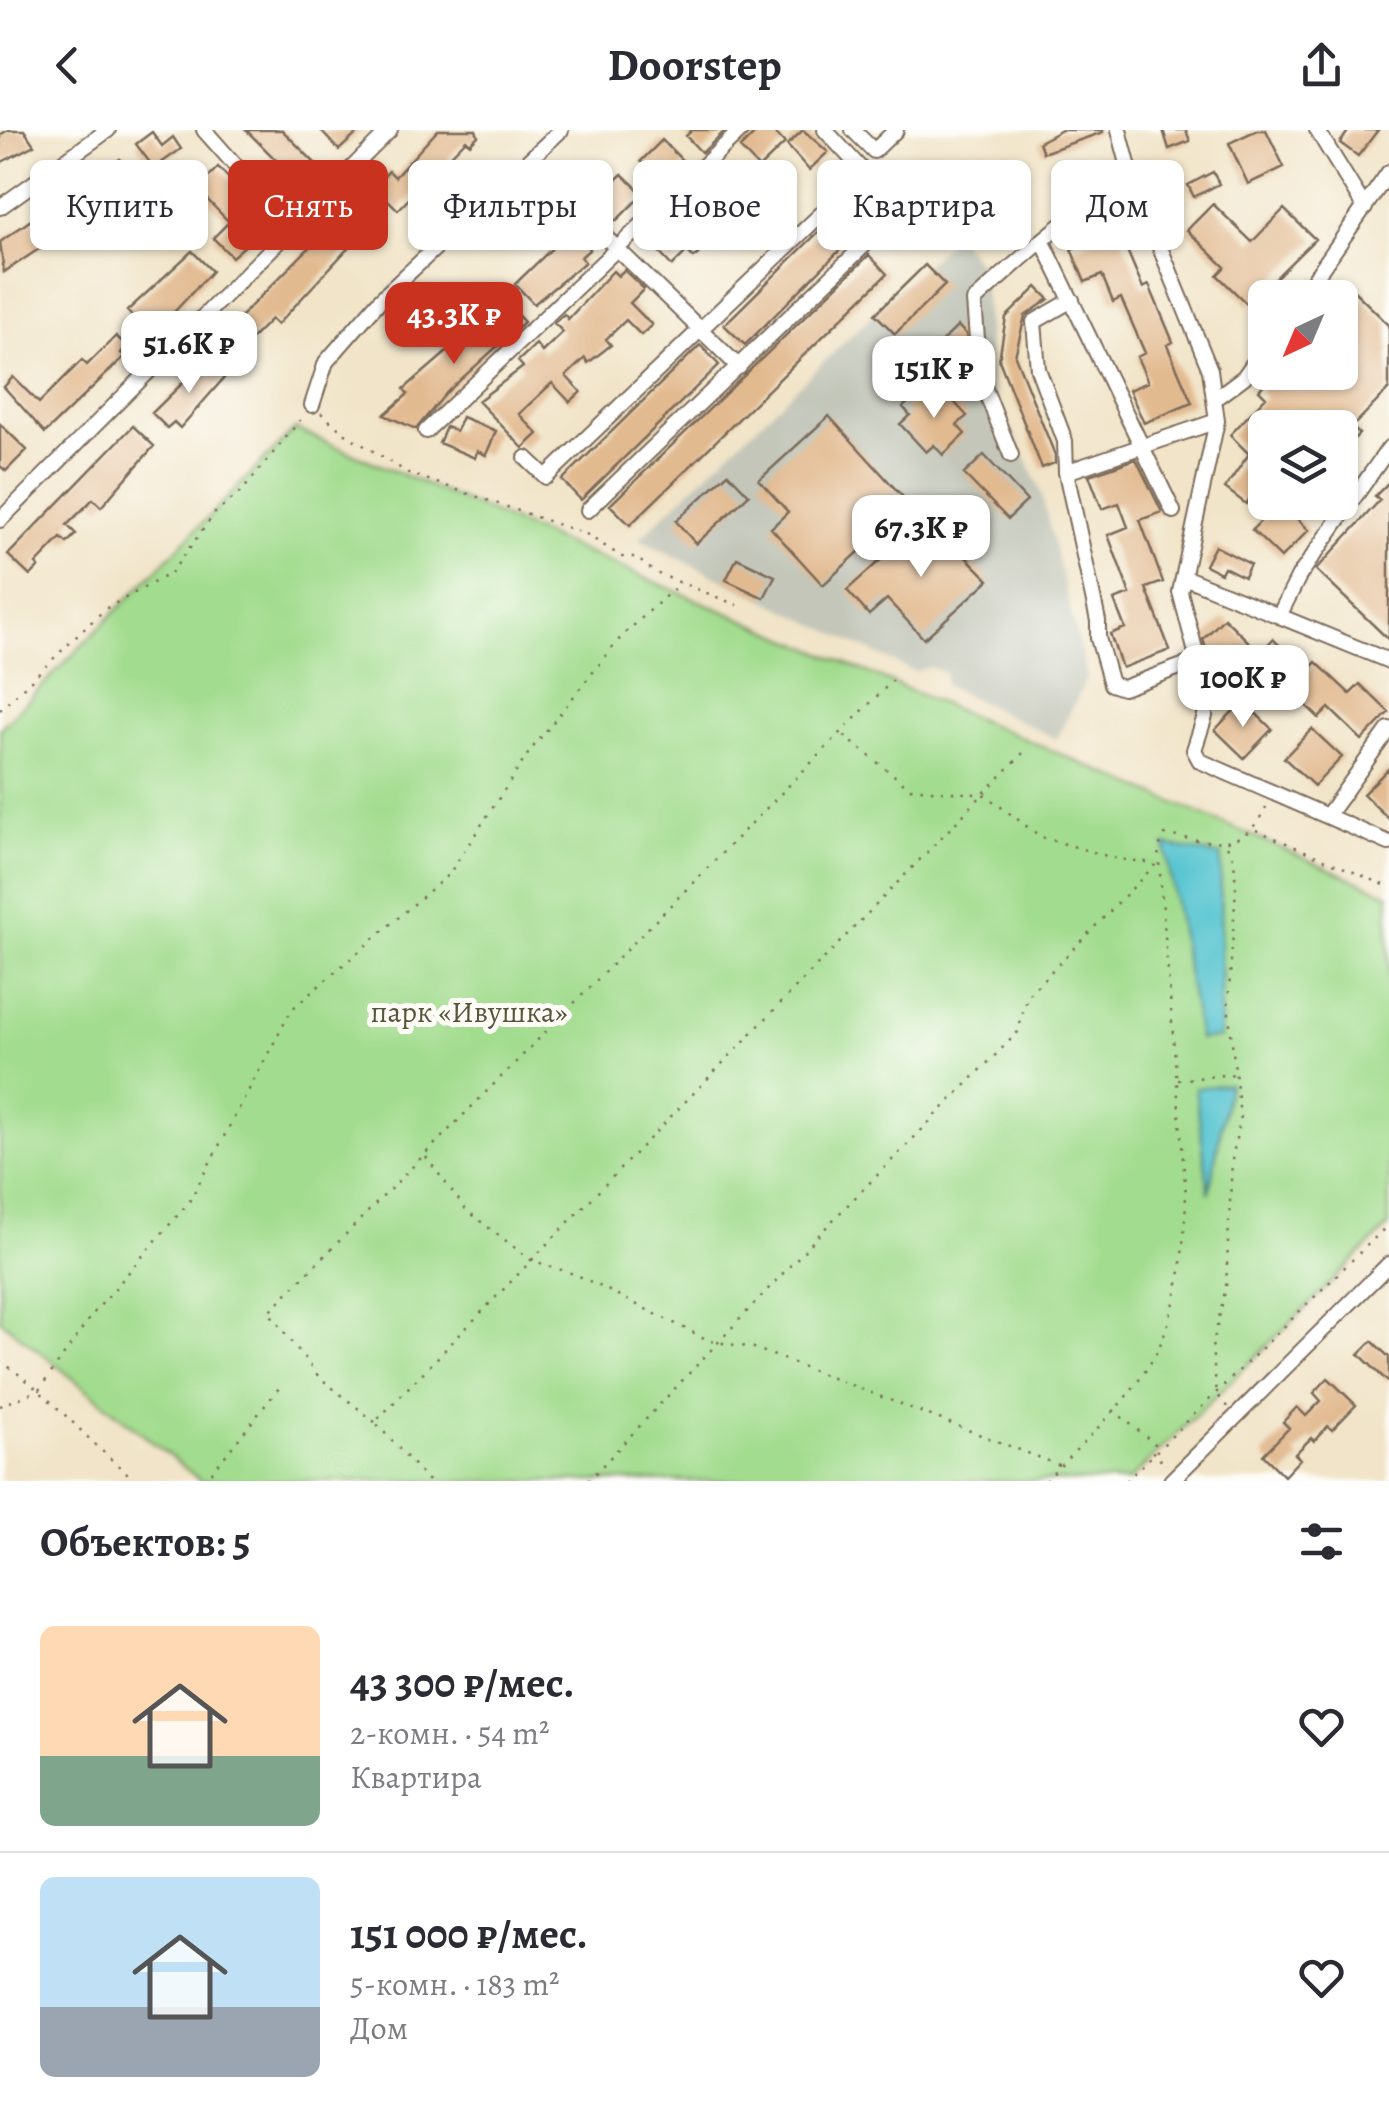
<!DOCTYPE html>
<html lang="ru">
<meta charset="utf-8">
<style>
body{margin:0;font-family:Alegreya,serif;background:#f7f7f7;color:#2b2b33;height:100vh;display:flex;flex-direction:column;font-size:38px;white-space:nowrap}
*{box-sizing:border-box;margin:0}
p{font-size:32px;color:#7c7c81}
.icon{flex:none;width:55px;height:55px;fill:none;stroke:currentColor;stroke-width:2;stroke-linecap:round;stroke-linejoin:round}
.map{position:relative;height:1351px;overflow:hidden}
.drawer{display:flex;flex-direction:column;background:#fff;flex:1}
.drawer>*{flex:none}
.guide{position:absolute;left:30px;top:30px;width:1330px;height:90px;display:flex;gap:20px}
.needle{width:65px;rotate:224deg}
.fabs{position:absolute;left:1248px;top:150px;display:grid;gap:20px}
.fabs a{display:grid;place-items:center;width:110px;height:110px;border-radius:15px;background:#fff;box-shadow:0 2px 8px #0004;font-size:50px}
.price{position:absolute;translate:-50% -85px;padding:0 22px;border-radius:20px;background:#fff;color:#222;font-size:32px;line-height:65px;filter:drop-shadow(0 2px 5px #0008)}
.price::after{content:'';position:absolute;left:50%;top:60px;width:30px;height:22px;margin-left:-15px;background:inherit;clip-path:polygon(0 0,100% 0,50% 100%)}
.price.selected{background:#c8321e;color:#fff}
ul{padding:0;list-style:none}
li{display:flex;align-items:center;gap:30px;height:250px;padding:0 40px}
li+li{border-top:2px solid #e1e1e2}
li span{display:grid;place-items:center;flex:none;width:280px;height:200px;border-radius:15px;color:#555}
li>.icon{margin-inline-start:auto}
span .icon{width:120px;height:120px;fill:#fffc;stroke-width:1}
li b{font-size:42px}
h2{display:flex;justify-content:space-between;align-items:center;height:120px;padding:0 40px;font-size:42px}
.tag{padding:0 35px;border-radius:15px;background:#fff;box-shadow:0 2px 8px #0004;font-size:35px;line-height:90px}
.tag.selected{background:#c8321e;color:#fff}
header{display:flex;justify-content:space-between;align-items:center;height:130px;padding:0 40px;background:#fff;font-size:45px;font-weight:700}
.map>svg:first-child{display:block}
</style>
<header><svg class="icon" aria-label="back" viewBox="0 0 24 24"><path d="M15 5l-7 7 7 7"/></svg>Doorstep<svg class="icon" aria-label="share" viewBox="0 0 24 24"><path d="M12 15V3M7 8l5-5 5 5M5 13v7h14v-7"/></svg></header>
<div class="map">
<svg width="1389" height="1351" viewBox="0 0 1389 1351">
<rect width="100%" height="100%" fill="#fdfcf7"/>
<filter id="ink" filterUnits="userSpaceOnUse"><feTurbulence type="fractalNoise" baseFrequency=".01" numOctaves="2"/><feDisplacementMap in="SourceGraphic" scale="20" xChannelSelector="R" yChannelSelector="G"/><feConvolveMatrix kernelMatrix="1 2 1 2 8 2 1 2 1" color-interpolation-filters="sRGB"/></filter>
<filter id="wash" filterUnits="userSpaceOnUse"><feTurbulence type="fractalNoise" baseFrequency=".0048" numOctaves="4" result="noise"/><feDisplacementMap in="SourceGraphic" scale="40" xChannelSelector="R" yChannelSelector="G"/><feGaussianBlur stdDeviation="2.25" result="paint"/><feColorMatrix in="noise" values="0 0 0 0 0 0 0 0 0 0 0 0 0 0 0 0 0 1.4 0 .05"/><feComposite in="paint" operator="in"/></filter>
<g filter="url(#wash)">
<rect width="100%" height="100%" fill="#f1e4c8"/>
<path fill="#c3c6b9" d="M956 105 983 138 991 255 1040 359 1087 547 1057 609 945 555V543L930 537 914 542 639 409Z"/>
<path fill="#a2dc8e" stroke="#6e8356" stroke-width="2.5" d="M295 299 1389 764V1096L1129 1351H201L0 1190V599Z"/>
<path fill="#5ac6d2" stroke="#4a7878" stroke-width="2.5" d="M1165 715 1221 726 1220 908 1199 909Z
M1229 954 1209 1063 1195 958Z"/>
<g id="blocks">
<path fill="#e2ba90" d="M8 0H24L34 15 0 33V5Z
M246 0H282L318 36 294 59 276 40 281 35Z
M320 0H361L339 20Z
M438 0H476L478 6 470 14 466 10 398 80 374 56 389 41 395 47Z
M692 0H726L702 23 686 6Z
M758 0H772L785 13 759 38 740 18Z
M803 0 828 22 809 40 787 15Z
M1062 0H1103V2L1043 23 1039 12Z
M1163 0H1186L1190 11 1169 19Z
M1257 0H1266L1284 37 1248 54 1229 13Z
M1349 0H1378L1358 26 1340 13Z
M152 2 162 16 173 7 181 19 154 38 136 14Z
M662 10 685 33 666 57 641 31Z
M120 29 135 51 109 68 94 46Z
M218 37 272 92 232 127 213 108 229 92 197 59Z
M1213 42 1219 54 1194 67 1188 55Z
M622 44 643 64 616 91 595 70Z
M756 46 778 69 722 121 712 111 694 128 687 121 672 136 653 116 661 108 652 99 670 82 693 106Z
M77 58 91 78 66 96 52 76Z
M863 58 882 78 745 215 724 195Z
M1213 74 1252 112 1284 79 1315 109 1248 175 1217 145 1225 137 1187 100Z
M345 82 364 101 277 195 271 189 238 222 221 206Z
M31 90 48 113 4 142 0 112Z
M1118 99 1143 158 1149 155 1173 212 1167 215 1192 273 1144 293 1129 260 1148 252 1137 227 1145 223 1121 168 1113 172 1102 145 1085 152 1071 119Z
M571 100 590 119 581 127 585 132 534 174 515 154Z
M192 121 212 141 152 206 127 181Z
M869 125 887 144 630 395 610 375Z
M925 135 945 155 895 204 875 184Z
M624 140 644 159 630 173 652 195 641 205 626 190 606 209 611 215 588 233 585 228 566 246 581 262 570 272 552 253 519 284 538 304 523 318 478 271 523 237 518 231 536 214 542 222 563 202 554 193 564 184 568 189 613 141 618 146Z
M1349 156 1389 195V259L1352 297 1359 304 1340 323V298H1265V328L1251 343 1262 351 1246 374 1225 358 1249 324 1230 305 1266 267 1259 260 1275 242H1340V165Z
M1037 157 1049 169 1025 186 1015 226 1055 325V333L1042 338 999 230 1006 187Z
M505 172 524 192 448 261 416 299 384 285 408 264 404 259Z
M958 196 966 204 967 219 942 242 927 226Z
M116 206 127 216 121 223 125 226 45 303 4 257 13 247 39 273 82 230 87 235Z
M700 215 719 235 581 370 562 350Z
M206 230 224 248 180 298 174 292 167 298 152 283Z
M924 257 934 267 942 259 967 286 957 295 965 304 943 325 934 315 926 322 900 294 910 285 903 277Z
M829 286 910 375 823 455 771 398 788 382 759 350Z
M462 287 496 301 486 325 477 321 475 328 439 313 446 297 456 301Z
M0 294 27 320 6 341 0 336Z
M133 296 154 316 101 377 93 369 67 395 76 404 67 413 61 408 36 434 39 437 30 446 8 425Z
M984 325 1027 371 1008 389 964 344Z
M1136 329 1162 382 1140 390 1163 452 1146 458 1170 520 1122 538 1110 504 1125 498 1114 470 1130 464 1108 405 1128 397 1119 373 1102 379 1089 345Z
M728 343 749 365 696 414 676 391Z
M1389 352V510L1316 440 1380 370 1375 366Z
M1279 372H1304L1292 384 1309 400 1281 428 1252 400Z
M927 388 989 450 924 509 887 469 869 485 847 460Z
M1215 416 1250 434 1244 447 1224 437 1221 443 1205 435Z
M737 428 775 446 764 468 726 450Z
M1224 488 1260 523 1273 509 1307 542 1316 532 1350 564 1360 554 1389 582 1362 610 1329 578 1319 588 1286 556 1277 565 1243 531 1229 546 1208 526 1203 509Z
M1243 571 1272 599 1244 628 1215 600Z
M1312 599 1342 627 1314 656 1284 628Z
M1389 638V689L1363 664Z
M1372 1211 1389 1227V1253L1359 1224Z
M1328 1248 1356 1275 1332 1300 1328 1296 1314 1311 1311 1308 1295 1324 1300 1329 1284 1346 1263 1325 1289 1298 1283 1292 1297 1277 1306 1286 1321 1271 1314 1263Z"/>
</g>
</g>
<g filter="url(#ink)">
<use href="#blocks" fill-opacity="0" stroke="#7b6b5a" stroke-width="2.5"/>
<g fill="none" stroke-linecap="round" stroke-linejoin="round">
<g stroke="#7b6b5a" stroke-width="18">
<path id="minor" d="M204 0 291 98
M825 0 900 81 914 107
M853 0 874 21 896 0
M1119 0 1132 49 1210 240 1217 291 1180 462 1205 557V586L1194 620 1200 631 1389 713
M1317 0 1365 78
M529 33 739 237
M0 77 108 0
M1043 112 1173 381
M1301 168 1389 42
M1217 267 1244 247 1265 217
M312 275 326 232 381 169 561 0
M426 301 741 0
M1011 325 980 247 974 171C1022 127 1074 79 1132 49
M526 328 546 347 865 42
M1066 342 1065 311 1038 239 1034 192 1072 170
M588 380 900 81
M0 390 390 0
M1184 447 1389 531
M1279 486 1299 446 1389 318
M1196 531 1123 558 1111 554 1098 508V491L1066 342 1217 291
M1327 686 1389 599
M1171 1351 1389 1134"/>
</g>
<path stroke="#7b6b5a" stroke-width="2.5" stroke-dasharray="2.5 8" stroke-linecap="butt" d="M321 283 344 303 408 343 586 404 622 427H635L656 443 737 475
M0 580 105 479 171 443 215 383 243 360 305 284
M844 606 910 658 985 665 1041 707 1117 729 1155 733
M1256 700 1389 757
M1227 716 1234 730 1236 758 1228 875 1240 987 1232 1030 1226 1157 1212 1218 1217 1264 1228 1278
M1178 950 1234 944
M426 1027 467 1081 531 1130 577 1145 710 1211 754 1218 1059 1335
M0 1231C51 1264 89 1314 137 1351
M0 1276 39 1260 92 1185 189 1072 292 879 449 744 530 621 622 506 680 453
M1113 1280 1155 1314 1151 1320 1166 1336
M375 1292 319 1247 269 1182 897 546
M205 1351 279 1258
M428 1351 375 1292 1026 620
M588 1351 832 1091 1018 902 1027 866 1157 733
M1046 1351C1083 1311 1133 1269 1158 1219 1180 1173 1184 1116 1186 1066L1158 719 1165 705C1210 711 1243 725 1266 677
M1126 1351 1389 1094"/>
<use href="#minor" stroke="#fff" stroke-width="14"/>
</g>
</g>
<g text-anchor="middle" stroke-width="10" stroke-linejoin="round" paint-order="stroke">
<g font-size="30" fill="#55563a" stroke="#fdfcf7">
<text x="469" y="892">парк «Ивушка»</text>
</g>
</g>
</svg>
<div class="fabs">
<a><svg class="needle" viewBox="-14 -14 28 28"><path d="M0-13l5 13h-10z" fill="#e53935"/><path d="M0 13l5-13h-10z" fill="#7c7c81"/></svg></a>
<a><svg class="icon" aria-label="layers" viewBox="0 0 24 24"><path d="M12 4l9 5-9 5-9-5zM3 14l9 5 9-5"/></svg></a>
</div>
<b class="price selected" style="left:454px;top:237px">43.3K ₽</b>
<b class="price" style="left:189px;top:266px">51.6K ₽</b>
<b class="price" style="left:934px;top:291px">151K ₽</b>
<b class="price" style="left:921px;top:450px">67.3K ₽</b>
<b class="price" style="left:1243px;top:600px">100K ₽</b>
<div class="guide">
<a class="tag">Купить</a>
<a class="tag selected">Снять</a>
<a class="tag">Фильтры</a>
<a class="tag">Новое</a>
<a class="tag">Квартира</a>
<a class="tag">Дом</a>
</div>
</div>
<section class="drawer">
<h2>Объектов: 5<svg class="icon" aria-label="filters" viewBox="0 0 24 24"><path d="M4 7h16M4 17h16"/><circle cx="9" cy="7" r="2"/><circle cx="15" cy="17" r="2"/></svg></h2>
<ul>
<li><span style="background:linear-gradient(#ffd9b3 65%,#7fa58c 0)"><svg class="icon" aria-label="home" viewBox="0 0 24 24"><path d="M3 11l9-7 9 7M6 9v11h12V9"/></svg></span><div><b>43 300 ₽/мес.</b><p>2-комн. · 54 m²</p><p>Квартира</p></div><svg class="icon" aria-label="heart" viewBox="0 0 24 24"><path d="M12 20l-8-8c-3-5 5-10 8-4 3-6 11-1 8 4z"/></svg></li>
<li><span style="background:linear-gradient(#bfe0f5 65%,#9aa5b1 0)"><svg class="icon" aria-label="home" viewBox="0 0 24 24"><path d="M3 11l9-7 9 7M6 9v11h12V9"/></svg></span><div><b>151 000 ₽/мес.</b><p>5-комн. · 183 m²</p><p>Дом</p></div><svg class="icon" aria-label="heart" viewBox="0 0 24 24"><path d="M12 20l-8-8c-3-5 5-10 8-4 3-6 11-1 8 4z"/></svg></li>
</ul>
</section>
